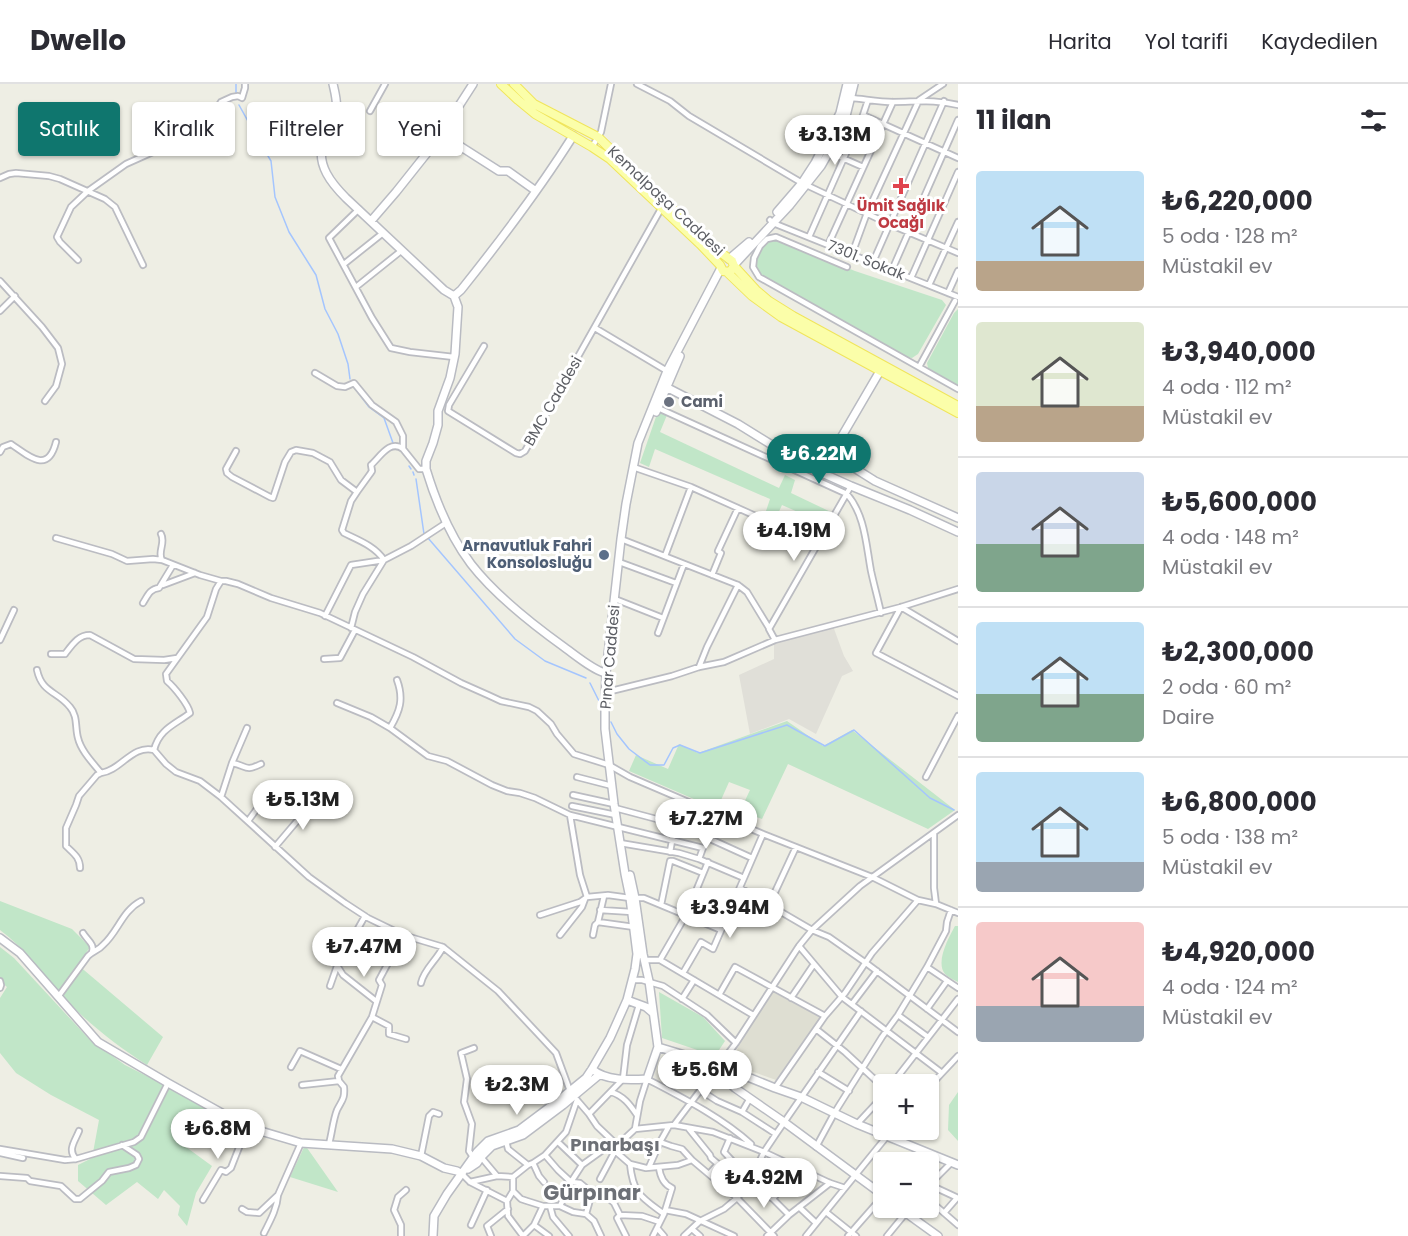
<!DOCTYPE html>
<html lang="tr">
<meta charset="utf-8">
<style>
body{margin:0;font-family:Poppins,sans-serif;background:#f7f7f7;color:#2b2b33;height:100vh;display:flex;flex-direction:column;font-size:22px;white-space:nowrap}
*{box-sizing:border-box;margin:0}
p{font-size:20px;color:#7c7c81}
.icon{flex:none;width:33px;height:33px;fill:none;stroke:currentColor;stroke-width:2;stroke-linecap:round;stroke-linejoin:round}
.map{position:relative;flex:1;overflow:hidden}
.panel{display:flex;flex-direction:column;background:#fff;width:450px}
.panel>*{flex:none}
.banner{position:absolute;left:18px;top:18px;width:570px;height:54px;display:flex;gap:12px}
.tools{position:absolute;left:873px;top:990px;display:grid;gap:12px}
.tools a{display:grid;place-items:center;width:66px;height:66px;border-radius:6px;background:#fff;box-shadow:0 2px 4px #0004;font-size:30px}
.price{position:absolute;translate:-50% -51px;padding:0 14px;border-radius:21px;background:#fff;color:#222;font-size:20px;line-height:39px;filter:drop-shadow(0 2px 3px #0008)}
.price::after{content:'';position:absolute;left:50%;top:36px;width:18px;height:14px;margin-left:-9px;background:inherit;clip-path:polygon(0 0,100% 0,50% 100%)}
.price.selected{background:#0f766e;color:#fff}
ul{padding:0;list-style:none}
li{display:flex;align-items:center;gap:18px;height:150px;padding:0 18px}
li+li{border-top:2px solid #e1e1e2}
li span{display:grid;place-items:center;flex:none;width:168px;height:120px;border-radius:6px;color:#555}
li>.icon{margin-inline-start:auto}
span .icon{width:72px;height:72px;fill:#fffc;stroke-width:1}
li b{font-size:26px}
h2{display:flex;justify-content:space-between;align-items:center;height:72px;padding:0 18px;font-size:26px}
.pill{padding:0 21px;border-radius:6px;background:#fff;box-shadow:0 2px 4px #0004;font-size:21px;line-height:54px}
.pill.selected{background:#0f766e;color:#fff}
header{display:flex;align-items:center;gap:36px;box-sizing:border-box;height:84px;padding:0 30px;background:#fff;border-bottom:2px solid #e1e1e2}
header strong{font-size:28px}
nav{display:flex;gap:33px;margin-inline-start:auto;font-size:21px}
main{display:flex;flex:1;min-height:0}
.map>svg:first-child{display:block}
</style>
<header>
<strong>Dwello</strong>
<nav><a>Harita</a><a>Yol tarifi</a><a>Kaydedilen</a></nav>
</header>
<main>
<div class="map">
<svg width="958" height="1152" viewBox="0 0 958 1152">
<rect width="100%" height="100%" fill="#eeeee4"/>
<path fill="#e0dfd8" d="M833 542 844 572 853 587 842 592 816 650 789 635 750 650 739 591 774 575V558Z"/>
<path fill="#deded2" d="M771 907 822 934 776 996 729 979Z"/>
<path fill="#c1e6c8" d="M777 156 855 187 942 216 946 221 918 270 912 274 906 273 842 239 760 190 755 181 757 168 770 157Z
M958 225V302L928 284 927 279 954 229Z
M658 327 667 331 660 348 779 404 785 391 795 396 791 409 833 429 825 440 782 421 776 434 765 430 770 415 655 365 649 383 640 379Z
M787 637 823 662 852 646 955 726 928 745 788 680 762 735 740 727 750 706 729 698 717 725 629 687 636 671 668 685 679 660 698 669Z
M0 817 72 845 90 863 78 881 163 953 147 981C117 962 89 940 64 914 43 891 25 864 0 846Z
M955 842H958V898C954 896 948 893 945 890 935 878 949 853 955 842Z
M0 863 14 874 89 955 125 981 208 1023 186 1063 212 1082 196 1109 187 1142 178 1131 180 1122 164 1106 158 1115 137 1098 106 1121 78 1097V1081L92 1074 99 1036 51 1011 16 989 0 969V914L7 903 0 897Z
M659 908 703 933 725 957 715 972 662 954Z
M958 1008V1057L948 1046 949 1021Z
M305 1061 338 1108 290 1093Z"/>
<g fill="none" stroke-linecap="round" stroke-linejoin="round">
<path stroke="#a4c5fe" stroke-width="1.5" d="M236 0V10
M239 21 264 66
M268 72 271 77 275 113 289 148 316 191 325 225 338 250 348 280 350 295
M354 303 369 323 384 334 393 359
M409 382 411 385
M413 388 414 391
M416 395 424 450
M428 454 515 555 545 577 586 594
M590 599 599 617
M611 638 617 650 629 665 650 681H664L673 664 680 661 700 669 787 641 825 662 854 646 930 714 954 726"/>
<g stroke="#bbbcc2" stroke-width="8">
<path id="street" d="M637 0 670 17 689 32 802 99 889 140 958 169
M851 14C864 15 879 18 893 18 916 18 935 15 958 21
M868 16 863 31 958 74
M370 27 385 0
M592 63 601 48 611 0
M829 68 863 83
M0 94 9 90 16 89 49 92 60 95 105 115 115 123 143 181
M359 125 329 154 372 234 391 264 410 268 454 273
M770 136 773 139 958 213
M809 153 863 31
M828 161 893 18
M852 170 867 129 919 16 943 0
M78 176 60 158 57 153 71 123 88 107 126 80 193 50 206 41 221 18 232 13 238 12 242 14 245 4V0
M873 178 944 17
M344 180 383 149
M847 183 776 153 767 155 760 162 754 174 753 183 759 193 958 305
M892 186 958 36
M911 194 958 88
M0 197 42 243 58 264 62 280 56 302 45 317
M929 201 958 138
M356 203 401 167
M948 209 958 187
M0 227 15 212
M595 244 667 287
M484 262 449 321 448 327 516 369 520 370 525 367 662 123
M919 283 955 217
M315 289 337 302 345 303 354 299 372 321 396 338 403 352V365L419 385H426
M658 324 847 410C865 431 866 460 871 487 874 501 878 515 881 529
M236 367 226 385 227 389 232 393 270 413 273 414 285 378 291 368 296 366 313 369 330 378 341 396 357 408 351 417 342 446 344 449C358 456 375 462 384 476L351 481 325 532
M0 368 3 363 11 360C30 373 48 390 56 358
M633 383 691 403 818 460
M357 408 370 390 372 387 371 381C380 373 390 355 403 365
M161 450C166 459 157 468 162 476
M56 454 112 470 127 477 153 475 162 476 200 491 221 497
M621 455 738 501 707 563 699 583
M767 455 775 441
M665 472 691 403
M619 478 676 499
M712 491 721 469 718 467 738 424
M163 501 195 489
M738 501 747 508 769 544
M615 515 663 534
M143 519C148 511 150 505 159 504L173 481
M351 544 355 528 363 510 384 476 411 462 446 439
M658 549 684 480
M0 556 14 526
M775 556 769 545 851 402
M958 557 901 523 876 569 958 612
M51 570H65C72 561 78 551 90 551L134 575 164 576 177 574
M324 575 340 574 355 546
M37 586C42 609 57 607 70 623 78 632 75 644 78 654 81 667 93 679 101 689 120 687 133 660 154 666
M606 607H611L672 592 699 583 724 578 775 556 901 523 958 505
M337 619 371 633 390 644 428 672 447 677 492 701 507 707 520 709 535 714 570 731 703 764 699 775
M390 644C400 627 404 615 397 596
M232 679C248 682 244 688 261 680
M577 693 612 702
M926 693 958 632
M573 711 614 720
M221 713 232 679 247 644
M572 722 616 731
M615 724 709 749
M716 730 708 754 752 774
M570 731 580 791 587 813 608 811 630 814H644L721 846
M248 737 259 722 273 706
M934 749V804L936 820
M620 759 679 769 699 775 744 794 763 750
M275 763 314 717
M670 768 675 740
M80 784C80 773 73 769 66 762V744L76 721 79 712 97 691 101 689
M740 804 812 846 829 853 866 879 958 948
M661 821 670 777H673L703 789
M769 821 796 763
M600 826 632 828
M540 831 580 818 587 813
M598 838 604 812
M83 849C87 856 95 860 92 868
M560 851 582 823 585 815
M593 851 595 841 598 838 634 843
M799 862 842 913 942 989
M644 876H660L753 931
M660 876 686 831 708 778
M338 883 343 891 376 917
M927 883 958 904
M683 889 701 858 713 865 744 794
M632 896H642L663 902 707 931 736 959
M0 897 1 901 0 904
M421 899C424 885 437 876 443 863
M330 902 337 882 365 832
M719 911 735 883 825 932
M58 913 88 872C93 867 99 866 103 861 118 848 122 827 141 817
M791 914 814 880
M682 915 694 896
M852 920 877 887
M927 925 947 897
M898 931 928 953
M372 933 389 942V950L406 955
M816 945 845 968 884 1004
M291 983 300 967 341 985
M818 988 849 1007
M892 1000 958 915
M302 1001 339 997
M775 1004 825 932 845 909 872 869 918 816
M928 1004 958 972
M700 1006 717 1017 742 1028 776 1050
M570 1007 556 969 498 907 443 863 403 851 368 834 345 819 309 793 221 713 200 697 176 688 166 680 154 666C159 645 176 640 190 629 188 620 174 603 167 597L166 590 207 533 216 505 221 497H226L238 500 271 514 320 529 413 573 461 599 488 611 501 617 529 623 537 627 551 640 557 650 574 670 609 681 630 693 763 750 872 793 918 816 936 820 958 829
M611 1008C624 1012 630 1021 637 1031
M577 1016 589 1030 597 1042 616 1060 615 1067 630 1080C633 1110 641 1113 664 1130
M742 1028 750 1014
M589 1030 623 995 627 961 639 921
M857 1040 884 1011
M674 1041 736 959 799 862 812 846 860 802 958 731
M635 1045 640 1017 647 995C683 1014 721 1033 751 1060
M689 1045 710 1071 711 1074 718 1080 709 1090
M730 1054 724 1068 737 1082 752 1093
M506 1057 508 1065 528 1081
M558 1058 582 1081
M660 1058 671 1062 682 1065 692 1076
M329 1060C332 1049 333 1036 337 1026 342 1016 345 1015 344 1003L339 997 338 992 372 933 382 901 379 896 403 851
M816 1063 835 1028 882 953 898 931 927 883 946 847 947 838 951 826
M0 1065 65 1076 76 1075 134 1058 141 1053 168 999
M0 1069 23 1074
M545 1071 558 1086 571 1098 580 1099 592 1109 586 1130
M421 1072 429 1032 433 1028 439 1030
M473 1073 469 1067 472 1040 464 1018 467 995 461 969 474 964
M481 1073 497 1092
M76 1075C67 1066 75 1057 79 1047
M911 1078 921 1066
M533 1079 539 1092 544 1098
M630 1080 646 1084 678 1081 692 1076 737 1114 774 1152
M649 1083 660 1058 669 1042
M462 1090 470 1098 507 1117 513 1107V1093L528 1081 533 1079 545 1071 566 1048 577 1016
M0 1092 27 1094 30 1097 61 1102 75 1115H80L102 1097 109 1088 129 1084 136 1081 139 1075 137 1071 122 1061
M600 1095 615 1067
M470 1098 497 1092 513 1093
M750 1098 773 1115 789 1131
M930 1101 958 1114
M928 1102 952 1078
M513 1107 521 1115 527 1117 543 1122H560L573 1128 586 1130 594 1137 601 1152
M592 1109 598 1105 614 1119 620 1131 617 1134 626 1152
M773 1115 785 1099 794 1082
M928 1115 958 1141
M203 1116 221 1086 226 1088 231 1084 247 1043
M507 1117 508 1132 523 1152
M550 1122 553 1133 569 1152
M560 1122 571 1098 582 1081 607 1063 621 1058 635 1045 674 1041 713 1048 764 1068 830 1099 845 1104
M799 1123 816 1139
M242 1125 247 1128 259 1129 278 1111
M665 1126 686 1130 734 1152
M826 1128 856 1152
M944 1129 957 1114
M620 1131 642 1132 660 1138
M471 1141 487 1106
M534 1141 549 1152
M658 1145 664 1152
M692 1145 700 1152
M264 1149C270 1137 277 1125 278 1111L301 1059
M401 1152V1141L394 1126 398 1113 406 1106
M491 1152 487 1142 508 1125
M523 1152 534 1141 543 1122
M653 1152 664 1130 672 1104C663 1100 660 1092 659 1083
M684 1152 700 1137 724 1125 737 1114 750 1098 764 1068 776 1050 861 927
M767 1152 789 1131 830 1099
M806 1152 892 1046
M848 1152 884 1111
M887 1152 910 1124"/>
</g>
<g stroke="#b9bbc2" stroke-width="10">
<path id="secondary" d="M333 0C335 9 338 19 336 28 333 39 326 49 323 59 316 81 332 100 346 114L444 206 454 212 458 223 455 270 450 294 438 327V341L433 359 426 377V385C436 418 450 452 471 480 495 511 532 540 564 563 574 570 594 587 606 589
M441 50 499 87H508L536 107
M777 128 802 99 815 79 840 29 847 0
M371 137 396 108 435 59 473 0
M729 175 749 158
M734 181 790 121 821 82 829 68 846 32 854 0
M454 212 461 206C501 156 539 106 573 52
M666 303 738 340 793 374 818 387
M656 328 680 272
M832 370 875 397 958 434
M796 374 820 375
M816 382a7 7 0 1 1 14 0a7 7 0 1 1-14 0Z
M828 376 880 287
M822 389 851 402 910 426 958 448
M0 854 20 869 98 958 168 999 247 1043 301 1059 392 1065 421 1072 444 1084 457 1087 462 1090
M627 916 646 923 653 929
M658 963 718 981 775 1004 801 1013 857 1040 958 1081
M718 981 724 994 735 1004 784 1038 884 1112
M592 985C605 997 630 996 647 995L658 963 649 897 643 870 635 814 630 791
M468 1085 477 1079 481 1073 492 1062 523 1051 563 1021 599 991
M899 1124 938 1152
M433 1152 434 1132 447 1110 477 1068 488 1057 519 1046 559 1016 586 994 592 985 610 954 627 916 635 885 637 870 630 814 625 790 614 720 605 645V624L606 589 621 455 626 420 638 359 667 287 721 184"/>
</g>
<g stroke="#f0e55b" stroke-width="10">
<path id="primary" d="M501 0 518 16 535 30 592 63 610 75 700 160 720 181 723 187 730 188 734 182
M514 0 534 20 598 53 708 159 732 177 734 182 756 206 769 217 793 232 958 322
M727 188 752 212 781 233 958 329"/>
</g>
<use href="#street" stroke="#fff" stroke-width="4.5"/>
<use href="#secondary" stroke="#fff" stroke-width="7"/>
<use href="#primary" stroke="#fbfea9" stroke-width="8"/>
</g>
<path fill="#e0444e" stroke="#fff" stroke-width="2" d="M898 93h6v6h6v6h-6v6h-6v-6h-6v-6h6z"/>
<circle fill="#6b7280" stroke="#fff" stroke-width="2" cx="669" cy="318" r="6"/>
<circle fill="#5c6f8a" stroke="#fff" stroke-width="2" cx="604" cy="471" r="6"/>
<g text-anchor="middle" stroke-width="6" stroke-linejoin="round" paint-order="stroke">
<g font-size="15" fill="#5c5e64" stroke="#fff">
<text transform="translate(666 117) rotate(43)" y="5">Kemalpaşa Caddesi</text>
<text transform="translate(866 176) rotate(22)" y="5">7301. Sokak</text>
<text transform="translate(553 317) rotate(-60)" y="5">BMC Caddesi</text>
<text transform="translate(610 573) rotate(-85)" y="5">Pınar Caddesi</text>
</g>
<g font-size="15" font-weight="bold" fill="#be3a42" stroke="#fff">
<text x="901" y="127">Ümit Sağlık<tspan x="901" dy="17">Ocağı</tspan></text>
</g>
<g font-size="15" font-weight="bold" fill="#5b616d" stroke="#fff" text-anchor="start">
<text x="681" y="323">Cami</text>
</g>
<g font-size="15" font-weight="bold" fill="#4e5e75" stroke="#fff" text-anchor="end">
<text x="592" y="467">Arnavutluk Fahri<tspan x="592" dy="17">Konsolosluğu</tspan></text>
</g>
<g font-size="18" font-weight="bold" fill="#6d7076" stroke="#fff">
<text x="615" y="1067">Pınarbaşı</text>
</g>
<g font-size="21" font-weight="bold" fill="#6d7076" stroke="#fff">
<text x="592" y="1116">Gürpınar</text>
</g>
</g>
</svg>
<div class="tools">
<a>+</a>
<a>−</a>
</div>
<b class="price" style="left:835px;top:82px">₺3.13M</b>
<b class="price selected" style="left:819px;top:401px">₺6.22M</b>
<b class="price" style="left:794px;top:478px">₺4.19M</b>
<b class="price" style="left:303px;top:747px">₺5.13M</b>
<b class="price" style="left:706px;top:766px">₺7.27M</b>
<b class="price" style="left:730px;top:855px">₺3.94M</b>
<b class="price" style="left:364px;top:894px">₺7.47M</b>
<b class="price" style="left:705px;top:1017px">₺5.6M</b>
<b class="price" style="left:517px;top:1032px">₺2.3M</b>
<b class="price" style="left:218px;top:1076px">₺6.8M</b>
<b class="price" style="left:764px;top:1125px">₺4.92M</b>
<div class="banner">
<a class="pill selected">Satılık</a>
<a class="pill">Kiralık</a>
<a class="pill">Filtreler</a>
<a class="pill">Yeni</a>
</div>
</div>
<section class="panel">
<h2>11 ilan<svg class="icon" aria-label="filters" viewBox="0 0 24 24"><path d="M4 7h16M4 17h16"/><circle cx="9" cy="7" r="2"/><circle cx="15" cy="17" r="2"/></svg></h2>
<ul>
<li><span style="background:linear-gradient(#bfe0f5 75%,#b9a48a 0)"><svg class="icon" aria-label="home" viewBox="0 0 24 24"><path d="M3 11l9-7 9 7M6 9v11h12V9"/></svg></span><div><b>₺6,220,000</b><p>5 oda · 128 m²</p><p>Müstakil ev</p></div></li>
<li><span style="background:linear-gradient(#dfe7d0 70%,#b9a48a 0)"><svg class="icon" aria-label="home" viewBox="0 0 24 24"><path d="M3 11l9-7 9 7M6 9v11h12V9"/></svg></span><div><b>₺3,940,000</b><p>4 oda · 112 m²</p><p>Müstakil ev</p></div></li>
<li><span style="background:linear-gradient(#c9d6e8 60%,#7fa58c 0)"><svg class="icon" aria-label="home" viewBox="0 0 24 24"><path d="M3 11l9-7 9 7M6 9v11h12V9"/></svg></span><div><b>₺5,600,000</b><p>4 oda · 148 m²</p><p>Müstakil ev</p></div></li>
<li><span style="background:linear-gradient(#bfe0f5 60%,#7fa58c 0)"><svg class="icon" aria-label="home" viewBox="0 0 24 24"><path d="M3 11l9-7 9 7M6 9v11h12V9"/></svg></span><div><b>₺2,300,000</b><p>2 oda · 60 m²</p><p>Daire</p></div></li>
<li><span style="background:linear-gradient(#bfe0f5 75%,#9aa5b1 0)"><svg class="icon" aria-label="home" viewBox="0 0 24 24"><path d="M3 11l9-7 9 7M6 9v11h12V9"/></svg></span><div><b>₺6,800,000</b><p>5 oda · 138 m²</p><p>Müstakil ev</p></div></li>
<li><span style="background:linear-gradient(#f6c9c9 70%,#9aa5b1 0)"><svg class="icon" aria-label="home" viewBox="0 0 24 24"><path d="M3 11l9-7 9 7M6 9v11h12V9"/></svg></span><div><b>₺4,920,000</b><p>4 oda · 124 m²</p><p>Müstakil ev</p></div></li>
</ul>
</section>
</main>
